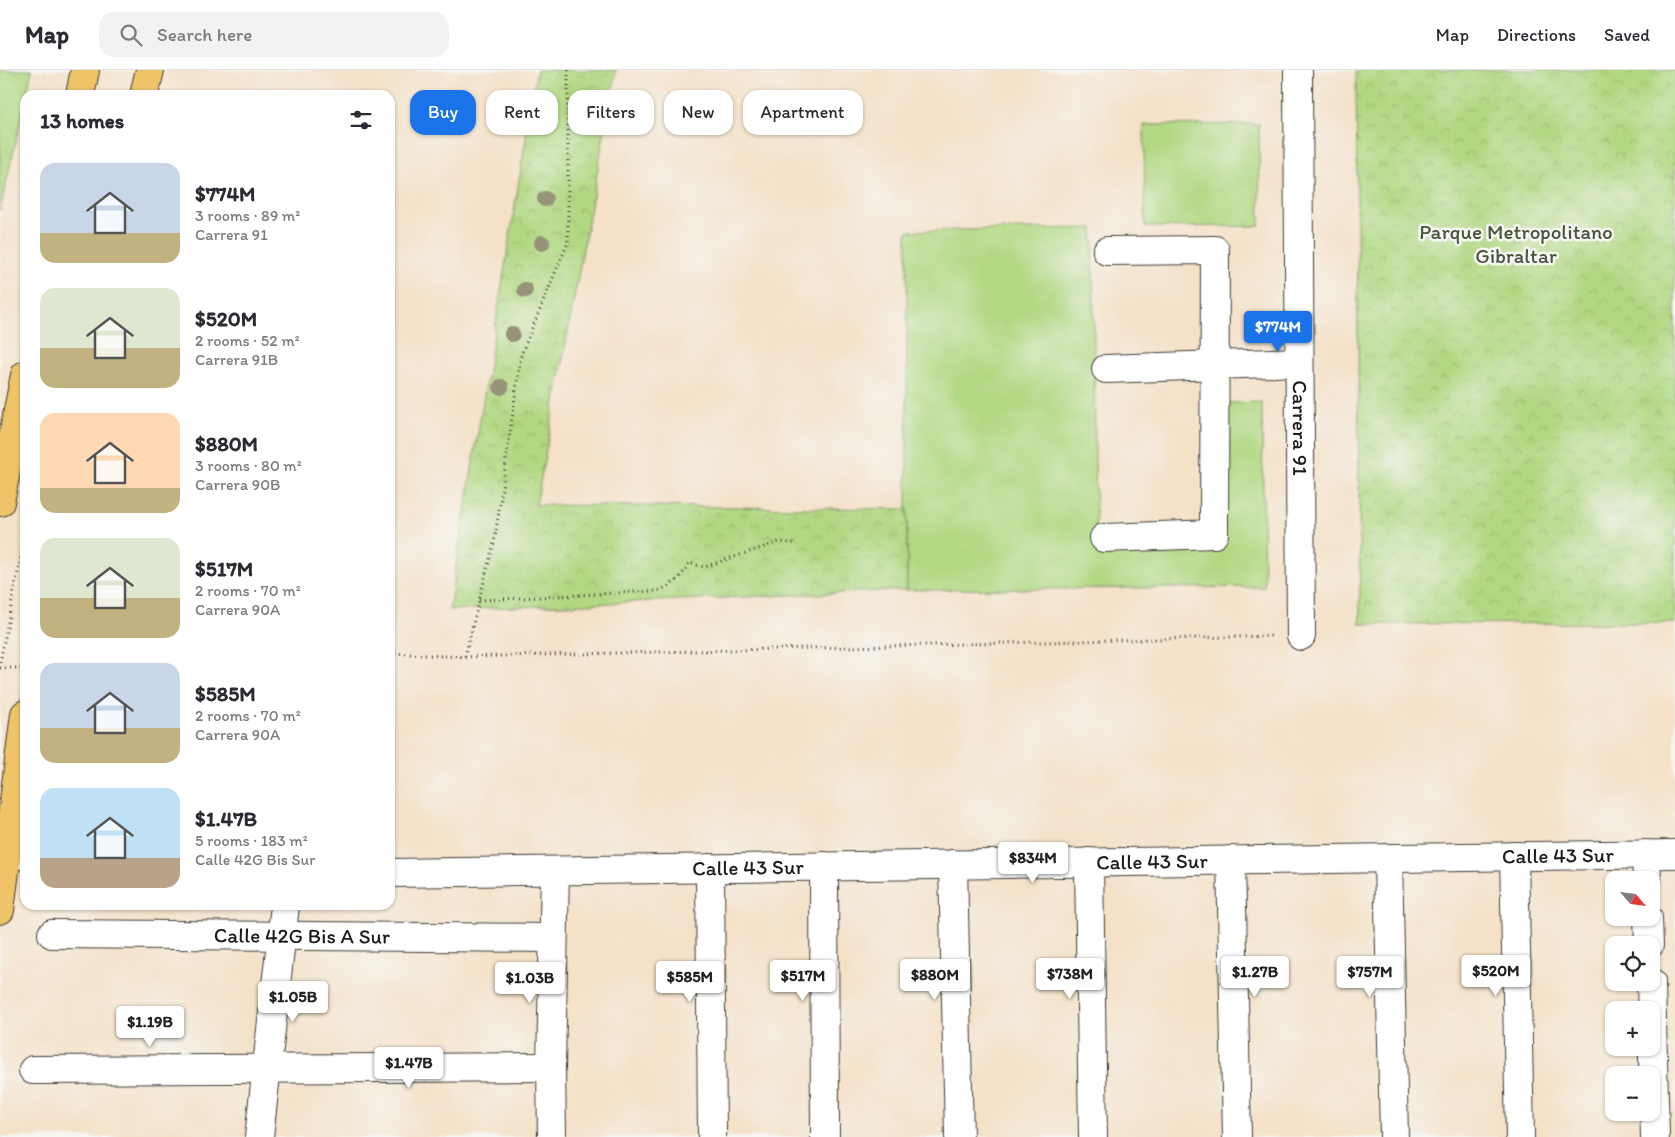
<!DOCTYPE html>
<meta charset="utf-8">
<style>
body{margin:0;font-family:Itim,sans-serif;background:#f2f2f3;color:#2b2b33;height:100vh;display:flex;flex-direction:column;font-size:19px;white-space:nowrap}
*{box-sizing:border-box;margin:0}
p{font-size:16px;color:#7c7c81}
.icon{flex:none;width:28px;height:28px;fill:none;stroke:currentColor;stroke-width:2;stroke-linecap:round;stroke-linejoin:round}
.map{position:relative;flex:1;overflow:hidden}
.sheet{position:absolute;left:20px;top:20px;width:375px;height:820px;display:flex;flex-direction:column;background:#fff;border-radius:15px;box-shadow:0 1px 4px #0004}
.sheet>*{flex:none}
.hud{position:absolute;left:410px;top:20px;width:475px;height:45px;display:flex;gap:10px}
.needle{width:32px;rotate:118deg}
.tools{position:absolute;left:1605px;top:801px;display:grid;gap:10px}
.tools a{display:grid;place-items:center;width:55px;height:55px;border-radius:10px;background:#fff;box-shadow:0 1px 4px #0004;font-size:25px}
.price{position:absolute;translate:-50% -42px;padding:0 11px;border-radius:5px;background:#fff;color:#222;font-size:16px;line-height:32px;filter:drop-shadow(0 1px 2px #0008)}
.price::after{content:'';position:absolute;left:50%;top:30px;width:15px;height:11px;margin-left:-8px;background:inherit;clip-path:polygon(0 0,100% 0,50% 100%)}
.price.active{background:#1a73e8;color:#fff}
ul{padding:0;list-style:none}
li{display:flex;align-items:center;gap:15px;height:125px;padding:0 20px}
li span{display:grid;place-items:center;flex:none;width:140px;height:100px;border-radius:15px;color:#555}
li>.icon{margin-inline-start:auto}
span .icon{width:60px;height:60px;fill:#fffc;stroke-width:1}
li b{font-size:21px}
h2{display:flex;justify-content:space-between;align-items:center;height:60px;padding:0 20px;font-size:21px}
.pill{padding:0 18px;border-radius:15px;background:#fff;box-shadow:0 1px 4px #0004;font-size:18px;line-height:45px}
.pill.active{background:#1a73e8;color:#fff}
header{display:flex;align-items:center;gap:30px;box-sizing:border-box;height:70px;padding:0 25px;background:#fff;border-bottom:1px solid #e1e1e2}
header strong{font-size:24px}
nav{display:flex;gap:28px;margin-inline-start:auto;font-size:18px}
.search{width:350px;height:45px;background:#f2f2f3;display:flex;align-items:center;gap:12px;box-sizing:border-box;padding:0 18px;border-radius:15px;color:#7c7c81;font-size:19px}
.map>svg:first-child{display:block}
</style>
<header>
<strong>Map</strong>
<div class="search"><svg class="icon" aria-label="search" viewBox="0 0 24 24"><circle cx="10" cy="10" r="6"/><path d="M15 15l6 6"/></svg>Search here</div>
<nav><a>Map</a><a>Directions</a><a>Saved</a></nav>
</header>
<div class="map">
<svg width="1675" height="1067" viewBox="0 0 1675 1067">
<defs>
<pattern id="park-crowns" width="20" height="18" patternUnits="userSpaceOnUse" patternTransform="scale(1.25)"><rect width="20" height="18" fill="#b1d882"/><path d="M2 6a3 3 0 1 1 6 0M12 15a3 3 0 1 1 6 0" fill="none" stroke="#98b970"/></pattern>
</defs>
<rect width="100%" height="100%" fill="#f6f6f2"/>
<filter id="ink" filterUnits="userSpaceOnUse"><feTurbulence type="fractalNoise" baseFrequency=".02" numOctaves="2"/><feDisplacementMap in="SourceGraphic" scale="10" xChannelSelector="R" yChannelSelector="G"/><feConvolveMatrix kernelMatrix="1 2 1 2 8 2 1 2 1" color-interpolation-filters="sRGB"/></filter>
<filter id="wash" filterUnits="userSpaceOnUse"><feTurbulence type="fractalNoise" baseFrequency=".0096" numOctaves="4" result="noise"/><feDisplacementMap in="SourceGraphic" scale="20" xChannelSelector="R" yChannelSelector="G"/><feGaussianBlur stdDeviation="1.12" result="paint"/><feColorMatrix in="noise" values="0 0 0 0 0 0 0 0 0 0 0 0 0 0 0 0 0 1.4 0 .05"/><feComposite in="paint" operator="in"/></filter>
<g filter="url(#wash)">
<rect width="100%" height="100%" fill="#f4e1c7"/>
<path fill="#b1d882" stroke="#667a4f" d="M0 0H32L0 140Z
M1259 54 1260 156 1145 157 1144 55Z
M1093 158 1096 477 1223 476 1222 333 1262 332 1264 517 907 520V161Z"/>
<path fill="url(#park-crowns)" stroke="#667a4f" d="M537 0H616L536 435 907 439V520L449 540Z
M1356 0H1675V553L1360 554Z"/>
</g>
<g filter="url(#ink)">
<g fill="none" stroke-linecap="round" stroke-linejoin="round">
<g stroke="#3c3a36" stroke-width="30">
<g id="minor">
<path id="s1" d="M1298 0 1301 566"/>
<path d="M1106 299 1299 292"/>
<path d="M1104 468 1214 464 1215 180 1107 181"/>
<path d="M7 784 25 785"/>
<path d="M1646 784 1647 810"/>
<path d="M1514 786 1520 1067"/>
<path d="M1388 788 1394 1067"/>
<path d="M1231 790 1237 1067"/>
<path d="M1089 792 1093 1067"/>
<path d="M953 794 959 1067"/>
<path d="M824 796 825 1067"/>
<path d="M710 798 712 1067"/>
<path id="s2" d="M390 803 1675 784"/>
<path d="M1648 848 1649 875"/>
<path id="s3" d="M52 864 553 868"/>
<path d="M1651 912 1655 1067"/>
<path d="M33 1000 551 997"/>
<path d="M259 1067 285 835"/>
<path d="M552 1067 551 997 555 801"/>
</g>
</g>
<g stroke="#3c3a36" stroke-width="30">
<path id="major" d="M80 25 85 0
M144 25 150 0
M0 432 25 305
M0 840 25 644"/>
</g>
<path stroke="#3c3a36" stroke-width="3" stroke-dasharray="1 4" stroke-linecap="butt" d="M479 530 655 521C670 518 682 508 689 493L704 497 779 472 794 473
M390 583 465 587 1272 566
M465 586 495 468 521 285 568 172V0
M0 592 25 466
M0 598H25"/>
<use href="#minor" stroke="#fff" stroke-width="28"/>
<use href="#major" stroke="#efc469" stroke-width="28"/>
</g>
<g fill="#96937a">
<circle cx="580" cy="36" r="8"/>
<circle cx="545" cy="129" r="8"/>
<circle cx="542" cy="173" r="8"/>
<circle cx="525" cy="220" r="8"/>
<circle cx="512" cy="264" r="8"/>
<circle cx="501" cy="317" r="8"/>
</g>
</g>
<g text-anchor="middle" stroke-width="5" stroke-linejoin="round" paint-order="stroke">
<g font-size="21" fill="#49543b" stroke="#f6f6f2">
<text x="1516" y="169">Parque Metropolitano<tspan x="1516" dy="24">Gibraltar</tspan></text>
</g>
<g font-size="21" fill="#1c1c1c" stroke="#f6f6f2">
<text dy="7" stroke="none"><textPath href="#s1" startOffset="358">Carrera 91</textPath></text>
<text dy="7" stroke="none"><textPath href="#s2" startOffset="1168">Calle 43 Sur</textPath></text>
<text dy="7" stroke="none"><textPath href="#s2" startOffset="762">Calle 43 Sur</textPath></text>
<text dy="7" stroke="none"><textPath href="#s2" startOffset="358">Calle 43 Sur</textPath></text>
<text dy="7" stroke="none"><textPath href="#s3" startOffset="250">Calle 42G Bis A Sur</textPath></text>
</g>
</g>
</svg>
<div class="tools">
<a><svg class="needle" viewBox="-14 -14 28 28"><path d="M0-13l5 13h-10z" fill="#e53935"/><path d="M0 13l5-13h-10z" fill="#7c7c81"/></svg></a>
<a><svg class="icon" aria-label="locate" viewBox="0 0 24 24"><circle cx="12" cy="12" r="6"/><path d="M12 2v4M12 18v4M2 12h4M18 12h4"/></svg></a>
<a>+</a>
<a>−</a>
</div>
<b class="price active" style="left:1278px;top:283px">$774M</b>
<b class="price" style="left:1033px;top:814px">$834M</b>
<b class="price" style="left:1496px;top:927px">$520M</b>
<b class="price" style="left:1255px;top:928px">$1.27B</b>
<b class="price" style="left:1370px;top:928px">$757M</b>
<b class="price" style="left:1070px;top:930px">$738M</b>
<b class="price" style="left:935px;top:931px">$880M</b>
<b class="price" style="left:803px;top:932px">$517M</b>
<b class="price" style="left:690px;top:933px">$585M</b>
<b class="price" style="left:530px;top:934px">$1.03B</b>
<b class="price" style="left:293px;top:953px">$1.05B</b>
<b class="price" style="left:150px;top:978px">$1.19B</b>
<b class="price" style="left:409px;top:1019px">$1.47B</b>
<div class="hud">
<a class="pill active">Buy</a>
<a class="pill">Rent</a>
<a class="pill">Filters</a>
<a class="pill">New</a>
<a class="pill">Apartment</a>
</div>
<section class="sheet">
<h2>13 homes<svg class="icon" aria-label="filters" viewBox="0 0 24 24"><path d="M4 7h16M4 17h16"/><circle cx="9" cy="7" r="2"/><circle cx="15" cy="17" r="2"/></svg></h2>
<ul>
<li><span style="background:linear-gradient(#c9d6e8 70%,#c2b280 0)"><svg class="icon" aria-label="home" viewBox="0 0 24 24"><path d="M3 11l9-7 9 7M6 9v11h12V9"/></svg></span><div><b>$774M</b><p>3 rooms · 89 m²</p><p>Carrera 91</p></div></li>
<li><span style="background:linear-gradient(#dfe7d0 60%,#c2b280 0)"><svg class="icon" aria-label="home" viewBox="0 0 24 24"><path d="M3 11l9-7 9 7M6 9v11h12V9"/></svg></span><div><b>$520M</b><p>2 rooms · 52 m²</p><p>Carrera 91B</p></div></li>
<li><span style="background:linear-gradient(#ffd9b3 75%,#c2b280 0)"><svg class="icon" aria-label="home" viewBox="0 0 24 24"><path d="M3 11l9-7 9 7M6 9v11h12V9"/></svg></span><div><b>$880M</b><p>3 rooms · 80 m²</p><p>Carrera 90B</p></div></li>
<li><span style="background:linear-gradient(#dfe7d0 60%,#c2b280 0)"><svg class="icon" aria-label="home" viewBox="0 0 24 24"><path d="M3 11l9-7 9 7M6 9v11h12V9"/></svg></span><div><b>$517M</b><p>2 rooms · 70 m²</p><p>Carrera 90A</p></div></li>
<li><span style="background:linear-gradient(#c9d6e8 65%,#c2b280 0)"><svg class="icon" aria-label="home" viewBox="0 0 24 24"><path d="M3 11l9-7 9 7M6 9v11h12V9"/></svg></span><div><b>$585M</b><p>2 rooms · 70 m²</p><p>Carrera 90A</p></div></li>
<li><span style="background:linear-gradient(#bfe0f5 70%,#b9a48a 0)"><svg class="icon" aria-label="home" viewBox="0 0 24 24"><path d="M3 11l9-7 9 7M6 9v11h12V9"/></svg></span><div><b>$1.47B</b><p>5 rooms · 183 m²</p><p>Calle 42G Bis Sur</p></div></li>
</ul>
</section>
</div>
